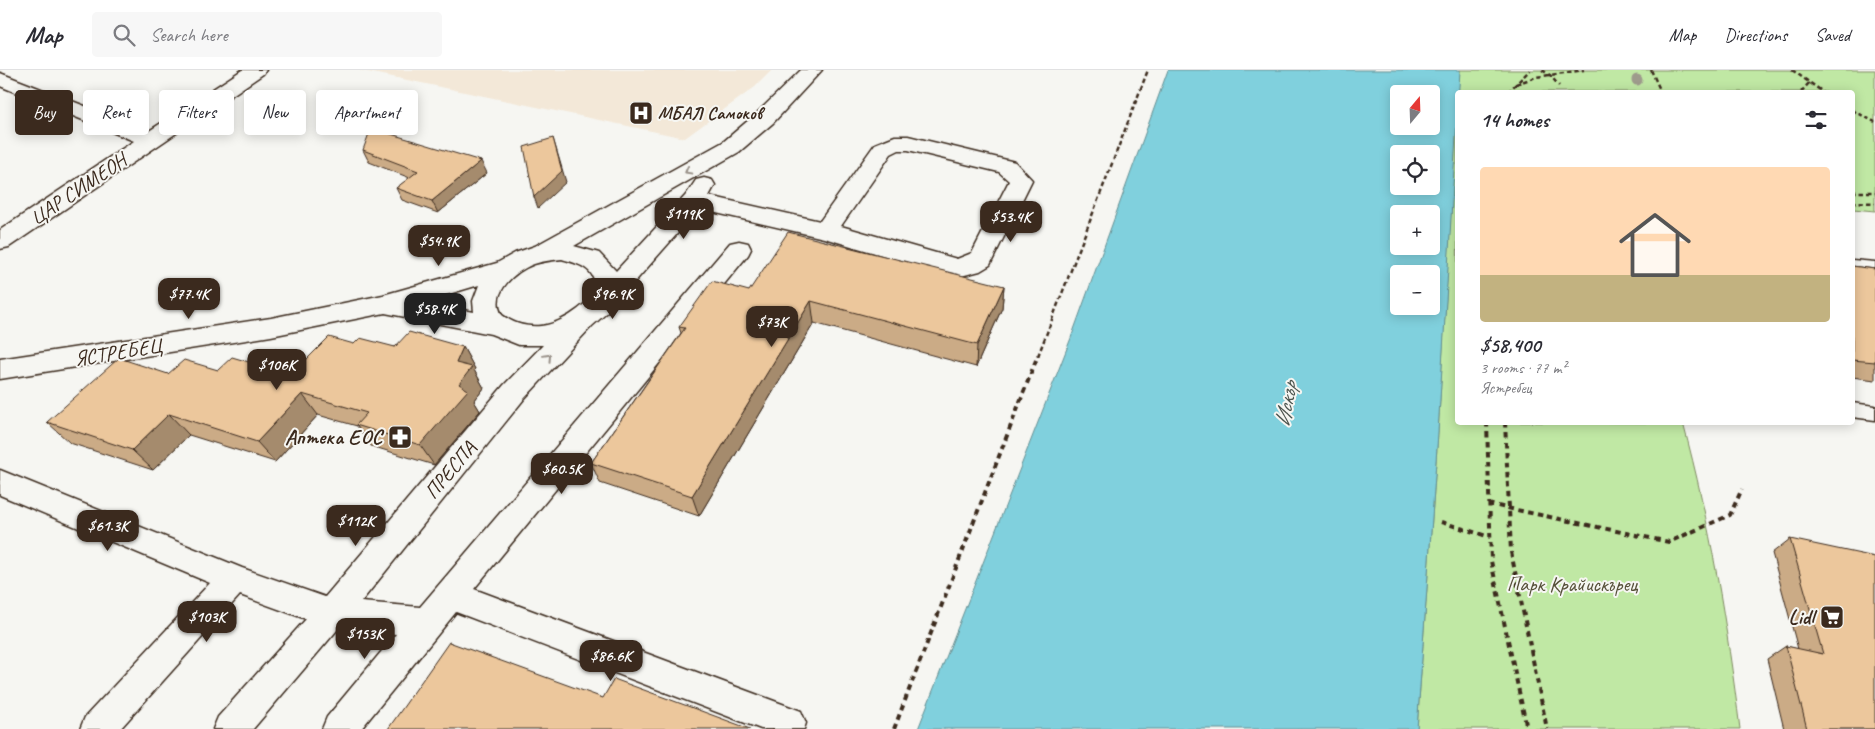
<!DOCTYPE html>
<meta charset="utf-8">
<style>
body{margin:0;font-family:Caveat,sans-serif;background:#f7f7f7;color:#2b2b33;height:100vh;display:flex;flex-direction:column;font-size:19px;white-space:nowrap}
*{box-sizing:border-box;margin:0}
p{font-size:16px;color:#7c7c81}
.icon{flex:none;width:28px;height:28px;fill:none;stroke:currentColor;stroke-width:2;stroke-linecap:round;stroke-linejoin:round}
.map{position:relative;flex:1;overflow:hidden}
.drawer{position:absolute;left:1455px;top:20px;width:400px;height:335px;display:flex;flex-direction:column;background:#fff;border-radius:5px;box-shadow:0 2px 12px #0003}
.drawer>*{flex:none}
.guide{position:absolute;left:15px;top:20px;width:475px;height:45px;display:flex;gap:10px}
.needle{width:32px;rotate:19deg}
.fabs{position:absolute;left:1390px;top:15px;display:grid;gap:10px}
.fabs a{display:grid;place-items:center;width:50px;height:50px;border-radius:5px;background:#fff;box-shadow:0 2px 12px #0003;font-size:25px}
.price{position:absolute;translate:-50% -42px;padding:0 11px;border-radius:10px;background:#3b2a1e;color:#fff;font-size:16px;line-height:32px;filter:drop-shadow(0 1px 2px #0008)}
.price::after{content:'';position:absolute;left:50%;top:30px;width:15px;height:11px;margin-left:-8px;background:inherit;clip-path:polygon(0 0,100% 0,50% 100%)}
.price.active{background:#222;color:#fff}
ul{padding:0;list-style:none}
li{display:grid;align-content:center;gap:10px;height:265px;padding:0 25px}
li span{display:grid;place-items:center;height:155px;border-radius:5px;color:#555}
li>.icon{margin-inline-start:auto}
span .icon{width:90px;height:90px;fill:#fffc;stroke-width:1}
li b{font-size:21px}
h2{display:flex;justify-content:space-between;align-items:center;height:60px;padding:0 25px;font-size:21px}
.tag{padding:0 18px;border-radius:5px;background:#fff;box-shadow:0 2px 12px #0003;font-size:18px;line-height:45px}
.tag.active{background:#3b2a1e;color:#fff}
header{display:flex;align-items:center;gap:30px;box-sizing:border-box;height:70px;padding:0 25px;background:#fff;border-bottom:1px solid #e1e1e2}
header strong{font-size:24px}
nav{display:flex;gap:28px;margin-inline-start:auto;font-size:18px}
.search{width:350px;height:45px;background:#f7f7f7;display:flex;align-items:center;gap:12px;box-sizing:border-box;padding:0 18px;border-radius:5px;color:#7c7c81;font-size:19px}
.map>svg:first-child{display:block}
</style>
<header>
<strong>Map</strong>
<div class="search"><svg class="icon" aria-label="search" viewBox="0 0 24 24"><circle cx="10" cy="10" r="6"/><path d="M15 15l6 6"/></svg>Search here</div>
<nav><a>Map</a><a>Directions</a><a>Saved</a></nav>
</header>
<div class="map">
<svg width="1875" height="659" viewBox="0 0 1875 659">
<rect width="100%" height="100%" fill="#f6f6f2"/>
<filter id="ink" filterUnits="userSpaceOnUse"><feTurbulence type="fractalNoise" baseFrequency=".02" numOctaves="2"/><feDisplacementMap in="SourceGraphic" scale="10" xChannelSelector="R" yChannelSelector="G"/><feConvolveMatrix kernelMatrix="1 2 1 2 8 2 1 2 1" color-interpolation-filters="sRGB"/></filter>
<g filter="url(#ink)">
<path fill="#f3e8d8" d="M359 0H772L755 17 685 68Z"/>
<path fill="#c0e8a4" stroke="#7e8961" d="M1460 0H1875V141L1853 139 1852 22H1458Z
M1457 36 1458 352 1683 353C1710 453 1727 555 1740 659H1417L1438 363Z"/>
<path fill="#80d0dd" stroke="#648e91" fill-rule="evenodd" d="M1168 0H1460L1438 363 1417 659H918L1071 268ZM1399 24H1431V56H1399ZM1399 84H1431V116H1399ZM1399 144H1431V176H1399ZM1399 204H1431V236H1399Z"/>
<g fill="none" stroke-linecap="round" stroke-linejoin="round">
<g stroke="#3b2a1e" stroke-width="3">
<path id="service" d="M1852 190 1875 192V204L1852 202Z
M1852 333 1875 336V350L1852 347Z"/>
</g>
<g stroke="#3b2a1e" stroke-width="3">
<path id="minor" d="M242 0H266L263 4 9 177 0 179V160L134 71 0 16V3L149 61Z
M801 0H822L773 53 739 82 574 176 599 183 616 201 686 125 696 110 704 108 712 110 715 115 709 126 820 151 875 74 895 66H908L1015 92 1032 110 990 195 980 201 957 207 824 168 699 139 610 240 592 256 524 329 361 532 420 537 730 173 739 171 748 173 751 179 748 185 474 519 801 641 806 653 804 659H761L456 542 361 659H322L327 647 396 564 338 559 253 659H213L218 647 306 549 240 525 120 659H80L85 647 210 513 0 425V400L242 498 325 527 504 315 543 275H519L491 264 385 243 271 266 0 309V289L271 248 383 225 497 193 515 183 535 176 723 72 757 43ZM899 80H908L999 102 1009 111 972 183 957 189 841 156 891 84ZM562 189C572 192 586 195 592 205 606 228 560 255 541 256 525 257 514 254 502 245 489 223 515 201 534 194 543 191 553 190 562 189ZM479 215 473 231 474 242 422 232Z"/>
</g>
<path stroke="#3b2a1e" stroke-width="2.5" stroke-dasharray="4.5 3" stroke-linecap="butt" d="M1542 0 1550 5 1559 16
M1651 0 1661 22
M1792 0 1823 22
M1516 14 1536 7 1584 0
M1508 22 1530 0
M1801 22 1809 13
M1852 40 1875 52
M1852 122H1875
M1852 132 1875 133
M1038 286 1148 0"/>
<path stroke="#3b2a1e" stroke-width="4" stroke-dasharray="5.5 4.5" stroke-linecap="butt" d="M1487 352 1491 491 1527 659
M1505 352 1511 482 1547 659
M1488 434 1669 472 1730 445 1742 419
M1441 452 1490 467
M894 659 1038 285"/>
<use href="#service" fill="#f6f6f2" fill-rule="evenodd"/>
<use href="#minor" fill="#f6f6f2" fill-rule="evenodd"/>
</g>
<circle fill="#9e9b8c" cx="1637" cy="10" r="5.5"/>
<path fill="#cbab86" stroke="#3b2a1e" d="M363 80 487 103 438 143 402 130 396 118 410 108 369 92Z
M1852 196 1875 199V310L1852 307Z
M1004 216 1002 238 976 297 814 253 699 446 600 413 591 393 681 263 679 257 749 221Z
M354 274 395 277H463L475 299 474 300 484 318 474 331 480 341 434 395 371 376 357 356 318 345 275 392 189 365 153 400 70 373 47 352 168 304 218 300 307 289Z
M1790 469 1875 659H1784L1767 589 1786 576 1798 579 1772 483Z"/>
<path fill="#a58b6d" stroke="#3b2a1e" d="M553 68 566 112 538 138 534 127Z
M481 91 487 103 438 143 432 131Z
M1004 216 1002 238 976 297 977 275Z
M811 231 814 253 699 446 692 426Z
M463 277 475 299 474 300 484 318 474 331 480 341 434 395 420 375 459 314 456 293Z
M302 324 318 345 275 392 257 372Z
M169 344 189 365 153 400 132 380Z"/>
<path fill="#ecc79c" stroke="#3b2a1e" d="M371 58 481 91 432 131 396 118 418 101 363 80Z
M553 68 562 101 534 127 524 77Z
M788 162 1004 216 977 275 811 231 692 426 591 393 685 258 679 257 712 211 749 221Z
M1852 196 1875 199V292L1852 290Z
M409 262 463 277 456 293 472 297 459 314 468 320 420 375 356 355 367 343 302 324 257 372 169 344 132 380 47 352 119 288 168 304 184 290 218 300 232 287 259 295 275 279 307 289 329 267 354 274 360 268 395 277Z
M1790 469 1875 487V659H1807L1786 576 1823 584Z
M449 572 603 628 614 609 750 659H388Z"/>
<defs><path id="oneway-chevron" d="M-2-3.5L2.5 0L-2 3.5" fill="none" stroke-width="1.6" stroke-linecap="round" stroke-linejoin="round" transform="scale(1.25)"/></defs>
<g stroke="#989088">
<use href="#oneway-chevron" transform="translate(688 101) rotate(151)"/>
<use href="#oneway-chevron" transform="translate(548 287) rotate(-47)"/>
</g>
</g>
<defs>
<g id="hospital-square" transform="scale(1.25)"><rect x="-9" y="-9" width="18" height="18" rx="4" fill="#3b2a1e" stroke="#f6f6f2"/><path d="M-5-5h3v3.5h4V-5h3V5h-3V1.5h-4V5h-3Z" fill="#fff"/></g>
<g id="pharmacy-square" transform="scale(1.25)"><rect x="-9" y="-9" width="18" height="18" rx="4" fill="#3b2a1e" stroke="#f6f6f2"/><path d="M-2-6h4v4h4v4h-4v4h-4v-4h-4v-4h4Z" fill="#fff"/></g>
<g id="supermarket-square" transform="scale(1.25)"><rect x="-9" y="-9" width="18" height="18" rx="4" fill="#3b2a1e" stroke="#f6f6f2"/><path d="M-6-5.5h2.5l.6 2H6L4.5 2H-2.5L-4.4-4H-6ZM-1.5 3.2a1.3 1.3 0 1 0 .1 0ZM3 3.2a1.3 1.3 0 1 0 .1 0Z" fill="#fff"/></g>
</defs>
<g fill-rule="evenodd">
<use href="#hospital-square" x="641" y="43"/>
<use href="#pharmacy-square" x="400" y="367"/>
<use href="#supermarket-square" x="1832" y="547"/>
</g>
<g text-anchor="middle" stroke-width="4" stroke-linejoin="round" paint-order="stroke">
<g font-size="18" font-weight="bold" fill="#3b2a1e" stroke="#f6f6f2" text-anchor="start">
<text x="658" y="49">МБАЛ Самоков</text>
</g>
<g font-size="21" fill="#3b2a1e" stroke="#f6f6f2">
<text transform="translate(78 119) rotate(-34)" y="7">ЦАР СИМЕОН</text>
<text transform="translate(118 282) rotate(-9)" y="7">ЯСТРЕБЕЦ</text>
<text transform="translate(450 400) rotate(-50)" y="7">ПРЕСПА</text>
</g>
<g font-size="21" font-weight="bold" fill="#3b2a1e" stroke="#f6f6f2" text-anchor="end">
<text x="382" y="374">Аптека ЕОС</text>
<text x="1814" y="554">Lidl</text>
</g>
<g font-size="21" fill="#565039" stroke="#f6f6f2">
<text x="1572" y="521">Парк Крайискърец</text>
</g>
<g font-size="22" font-style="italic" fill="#4c544e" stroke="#f6f6f2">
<text transform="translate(1285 334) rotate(-80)" y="8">Искър</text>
</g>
</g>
</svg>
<div class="fabs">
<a><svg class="needle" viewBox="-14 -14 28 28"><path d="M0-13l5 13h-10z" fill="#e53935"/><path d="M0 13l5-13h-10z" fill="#7c7c81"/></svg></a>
<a><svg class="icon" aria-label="locate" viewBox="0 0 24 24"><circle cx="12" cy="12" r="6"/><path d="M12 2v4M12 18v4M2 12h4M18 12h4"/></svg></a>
<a>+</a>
<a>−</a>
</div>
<b class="price" style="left:684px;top:170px">$119K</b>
<b class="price" style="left:1011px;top:173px">$53.4K</b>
<b class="price" style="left:439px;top:197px">$54.9K</b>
<b class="price" style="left:189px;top:250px">$77.4K</b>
<b class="price" style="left:613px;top:250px">$96.9K</b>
<b class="price active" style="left:435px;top:265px">$58.4K</b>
<b class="price" style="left:772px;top:278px">$73K</b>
<b class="price" style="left:277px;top:321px">$106K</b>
<b class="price" style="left:562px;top:425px">$60.5K</b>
<b class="price" style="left:356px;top:477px">$112K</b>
<b class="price" style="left:108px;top:482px">$61.3K</b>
<b class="price" style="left:207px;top:573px">$103K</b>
<b class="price" style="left:365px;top:590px">$153K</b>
<b class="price" style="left:611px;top:612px">$86.6K</b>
<div class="guide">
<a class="tag active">Buy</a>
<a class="tag">Rent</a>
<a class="tag">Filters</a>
<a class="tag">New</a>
<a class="tag">Apartment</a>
</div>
<section class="drawer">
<h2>14 homes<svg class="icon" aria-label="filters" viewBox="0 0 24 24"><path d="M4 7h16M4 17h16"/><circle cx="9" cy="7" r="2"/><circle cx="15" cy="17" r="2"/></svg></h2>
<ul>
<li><span style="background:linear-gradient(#ffd9b3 70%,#c2b280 0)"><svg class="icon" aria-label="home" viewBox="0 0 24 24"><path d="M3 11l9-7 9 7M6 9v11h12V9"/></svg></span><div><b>$58,400</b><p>3 rooms · 77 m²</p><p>Ястребец</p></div></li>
</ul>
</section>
</div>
